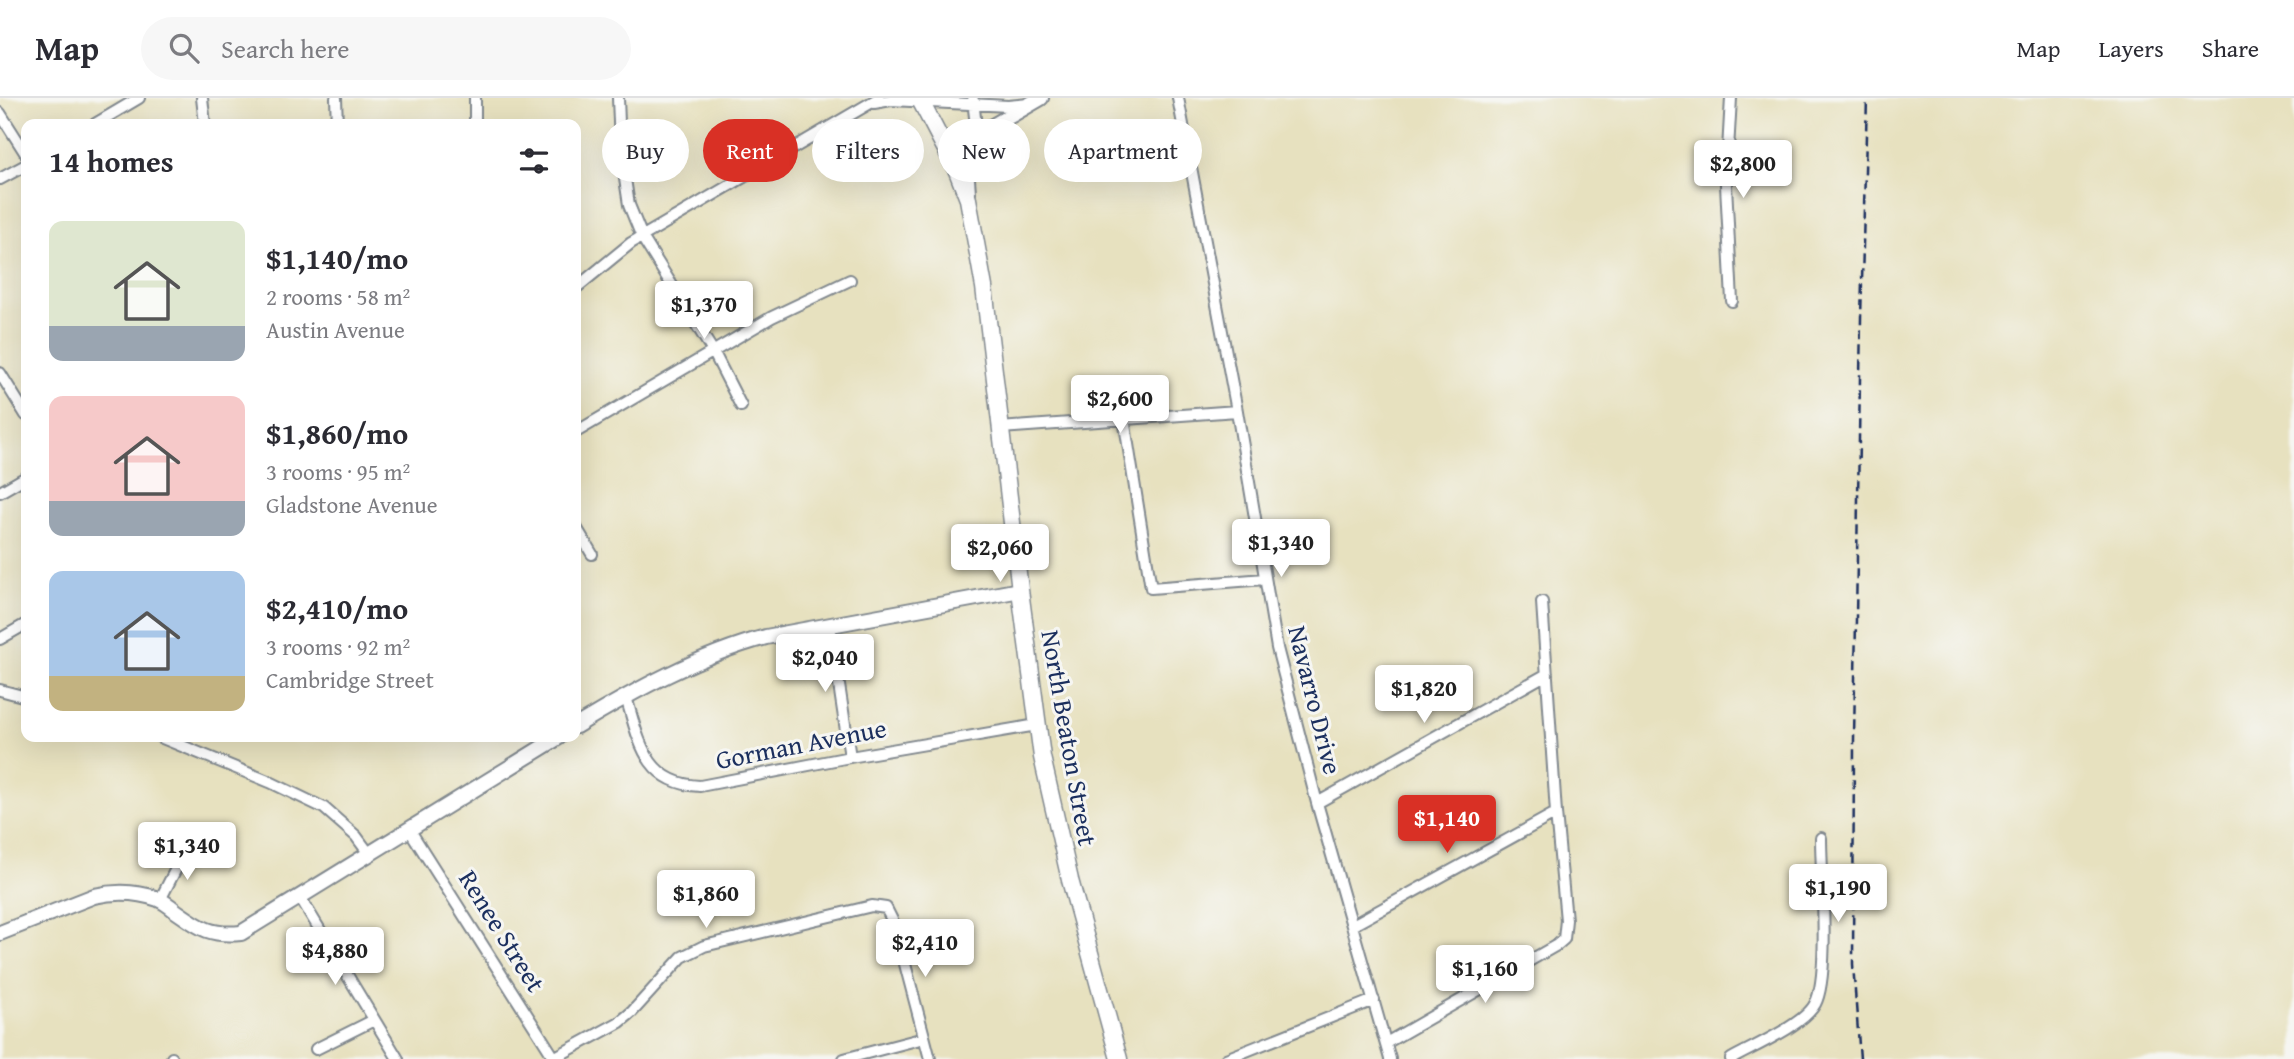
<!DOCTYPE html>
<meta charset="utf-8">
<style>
body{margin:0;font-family:"Gentium Book Plus",serif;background:#f7f7f7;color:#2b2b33;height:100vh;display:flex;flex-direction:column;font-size:26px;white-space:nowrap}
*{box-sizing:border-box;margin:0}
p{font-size:23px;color:#7c7c81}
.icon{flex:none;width:38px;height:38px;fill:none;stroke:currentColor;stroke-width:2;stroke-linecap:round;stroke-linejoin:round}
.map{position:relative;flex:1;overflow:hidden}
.sheet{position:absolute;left:21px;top:21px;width:560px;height:623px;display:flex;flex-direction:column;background:#fff;border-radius:14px;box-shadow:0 7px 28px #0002}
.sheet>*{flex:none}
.top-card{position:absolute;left:602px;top:21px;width:665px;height:63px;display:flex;gap:14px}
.price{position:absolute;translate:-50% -60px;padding:0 16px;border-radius:7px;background:#fff;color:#222;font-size:23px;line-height:46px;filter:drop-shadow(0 2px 4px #0008)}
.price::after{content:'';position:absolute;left:50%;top:42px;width:21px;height:16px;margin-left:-10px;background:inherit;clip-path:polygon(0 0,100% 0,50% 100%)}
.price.on{background:#d93025;color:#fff}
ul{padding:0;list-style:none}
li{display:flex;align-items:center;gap:21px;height:175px;padding:0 28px}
li span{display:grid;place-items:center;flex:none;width:196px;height:140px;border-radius:14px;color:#555}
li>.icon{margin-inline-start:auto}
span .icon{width:84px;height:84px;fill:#fffc;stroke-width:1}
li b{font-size:30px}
h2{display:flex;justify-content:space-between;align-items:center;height:84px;padding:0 28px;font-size:30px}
.pill{padding:0 24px;border-radius:32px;background:#fff;box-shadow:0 7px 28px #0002;font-size:24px;line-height:63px}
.pill.on{background:#d93025;color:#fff}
header{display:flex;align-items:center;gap:42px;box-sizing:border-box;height:98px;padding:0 35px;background:#fff;border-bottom:2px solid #e1e1e2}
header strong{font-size:33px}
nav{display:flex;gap:38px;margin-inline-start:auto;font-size:24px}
.search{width:490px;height:63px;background:#f7f7f7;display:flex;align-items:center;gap:18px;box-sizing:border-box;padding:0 24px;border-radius:38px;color:#7c7c81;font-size:26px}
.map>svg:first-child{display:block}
</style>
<header>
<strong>Map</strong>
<div class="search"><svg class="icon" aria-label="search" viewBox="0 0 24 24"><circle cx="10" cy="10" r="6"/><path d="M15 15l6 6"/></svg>Search here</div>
<nav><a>Map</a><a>Layers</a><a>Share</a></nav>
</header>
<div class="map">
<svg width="2294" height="961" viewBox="0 0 2294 961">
<rect width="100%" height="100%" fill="#f6f6f2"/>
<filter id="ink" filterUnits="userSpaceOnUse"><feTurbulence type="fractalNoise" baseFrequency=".0143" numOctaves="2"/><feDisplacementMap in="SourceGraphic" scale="14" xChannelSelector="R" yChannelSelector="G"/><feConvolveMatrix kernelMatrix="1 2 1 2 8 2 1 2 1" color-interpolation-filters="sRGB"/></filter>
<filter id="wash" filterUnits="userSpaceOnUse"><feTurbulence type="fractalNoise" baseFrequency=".00686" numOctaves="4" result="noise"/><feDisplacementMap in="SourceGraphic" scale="28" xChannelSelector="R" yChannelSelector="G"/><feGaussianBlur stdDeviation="1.57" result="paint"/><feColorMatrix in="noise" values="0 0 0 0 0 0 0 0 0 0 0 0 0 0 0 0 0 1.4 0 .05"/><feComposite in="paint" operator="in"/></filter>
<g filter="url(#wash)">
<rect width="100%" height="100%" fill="#e7e1bf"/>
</g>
<g filter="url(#ink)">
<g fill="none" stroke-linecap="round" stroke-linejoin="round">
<g stroke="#81888e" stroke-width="14">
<path id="minor" d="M202 0 205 26
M336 0 337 26
M475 0V26
M618 0 620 48 629 107 642 139 714 255 741 308
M1178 0 1237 313 1277 550 1317 705 1390 961
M1731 0 1726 87 1732 203
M973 2 977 37
M874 5 891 2 1008 8 1029 6
M0 15 26 56
M95 26 139 0
M0 81 26 67
M576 190 631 145 879 0
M0 275 26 317
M1124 321 1151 490 1265 481
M1000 330 1237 313
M576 334 772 219 850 182
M0 394 26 379
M576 429 592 456
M830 528 850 659
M0 541 26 526
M0 592 26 599
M626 599C639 642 645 686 700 688L850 659 1037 627
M160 639 270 684 324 710 356 738 370 757
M1317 705 1547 576
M409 731 555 961
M300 799 398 961
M160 802 185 753
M1353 827 1556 715
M1386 945 1557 847 1564 841 1566 822 1556 715 1542 504
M316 951 374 922
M172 961V960
M552 961 620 924 632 914 682 859 704 848 872 808 886 810 895 828 930 961
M844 961 924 940
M1226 961 1374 902
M1731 961C1752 949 1804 927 1815 906 1830 879 1821 776 1821 740"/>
</g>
<g stroke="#81888e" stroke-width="18">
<path id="tertiary" d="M968 95C967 74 962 54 977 37L1041 0
M576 628C635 592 699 557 766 539L1020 492
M0 835 94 798C115 793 138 794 158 801 165 804 171 809 176 813 200 830 210 838 241 835L559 639"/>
</g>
<g stroke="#81888e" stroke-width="19">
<path id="secondary" d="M919 0 957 73 968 101 984 189 1020 492 1042 659 1070 782 1119 961"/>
</g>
<use href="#minor" stroke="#fff" stroke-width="10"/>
<use href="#tertiary" stroke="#fff" stroke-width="14"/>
<use href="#secondary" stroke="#fff" stroke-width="16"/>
<path stroke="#1b2f5e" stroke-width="2.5" stroke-dasharray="10 5" stroke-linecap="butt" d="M1860 961 1853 866 1854 641 1861 220 1867 0"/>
</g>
</g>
<g text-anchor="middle" stroke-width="6" stroke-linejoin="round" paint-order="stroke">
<g font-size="26" fill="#1b2f5e" stroke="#f6f6f2">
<text transform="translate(1315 602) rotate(76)" y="9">Navarro Drive</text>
<text transform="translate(1069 640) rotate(80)" y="9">North Beaton Street</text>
<text transform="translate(801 646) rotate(-11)" y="9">Gorman Avenue</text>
<text transform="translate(502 833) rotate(58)" y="9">Renee Street</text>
</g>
</g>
</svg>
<b class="price" style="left:1743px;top:102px">$2,800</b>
<b class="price" style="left:704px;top:243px">$1,370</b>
<b class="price" style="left:1120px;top:337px">$2,600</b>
<b class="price" style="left:1281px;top:481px">$1,340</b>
<b class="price" style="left:1000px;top:486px">$2,060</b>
<b class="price" style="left:825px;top:596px">$2,040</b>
<b class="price" style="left:1424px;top:627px">$1,820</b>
<b class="price on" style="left:1447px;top:757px">$1,140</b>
<b class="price" style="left:187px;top:784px">$1,340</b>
<b class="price" style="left:1838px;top:826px">$1,190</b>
<b class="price" style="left:706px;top:832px">$1,860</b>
<b class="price" style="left:925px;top:881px">$2,410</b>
<b class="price" style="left:335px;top:889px">$4,880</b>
<b class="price" style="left:1485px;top:907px">$1,160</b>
<div class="top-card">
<a class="pill">Buy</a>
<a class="pill on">Rent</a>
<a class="pill">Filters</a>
<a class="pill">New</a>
<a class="pill">Apartment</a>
</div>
<section class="sheet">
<h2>14 homes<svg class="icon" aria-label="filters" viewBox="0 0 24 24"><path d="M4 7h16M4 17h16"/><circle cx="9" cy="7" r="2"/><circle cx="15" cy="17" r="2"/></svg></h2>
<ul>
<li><span style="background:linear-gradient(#dfe7d0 75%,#9aa5b1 0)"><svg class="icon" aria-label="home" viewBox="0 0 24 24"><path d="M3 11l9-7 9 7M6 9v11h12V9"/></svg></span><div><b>$1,140/mo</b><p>2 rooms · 58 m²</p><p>Austin Avenue</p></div></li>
<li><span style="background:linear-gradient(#f6c9c9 75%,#9aa5b1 0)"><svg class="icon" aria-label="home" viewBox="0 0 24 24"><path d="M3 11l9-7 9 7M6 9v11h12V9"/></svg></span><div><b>$1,860/mo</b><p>3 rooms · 95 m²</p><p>Gladstone Avenue</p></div></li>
<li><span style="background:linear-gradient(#a9c7e8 75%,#c2b280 0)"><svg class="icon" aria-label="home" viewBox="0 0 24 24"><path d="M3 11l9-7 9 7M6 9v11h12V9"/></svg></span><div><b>$2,410/mo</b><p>3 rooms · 92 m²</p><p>Cambridge Street</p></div></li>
</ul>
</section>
</div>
